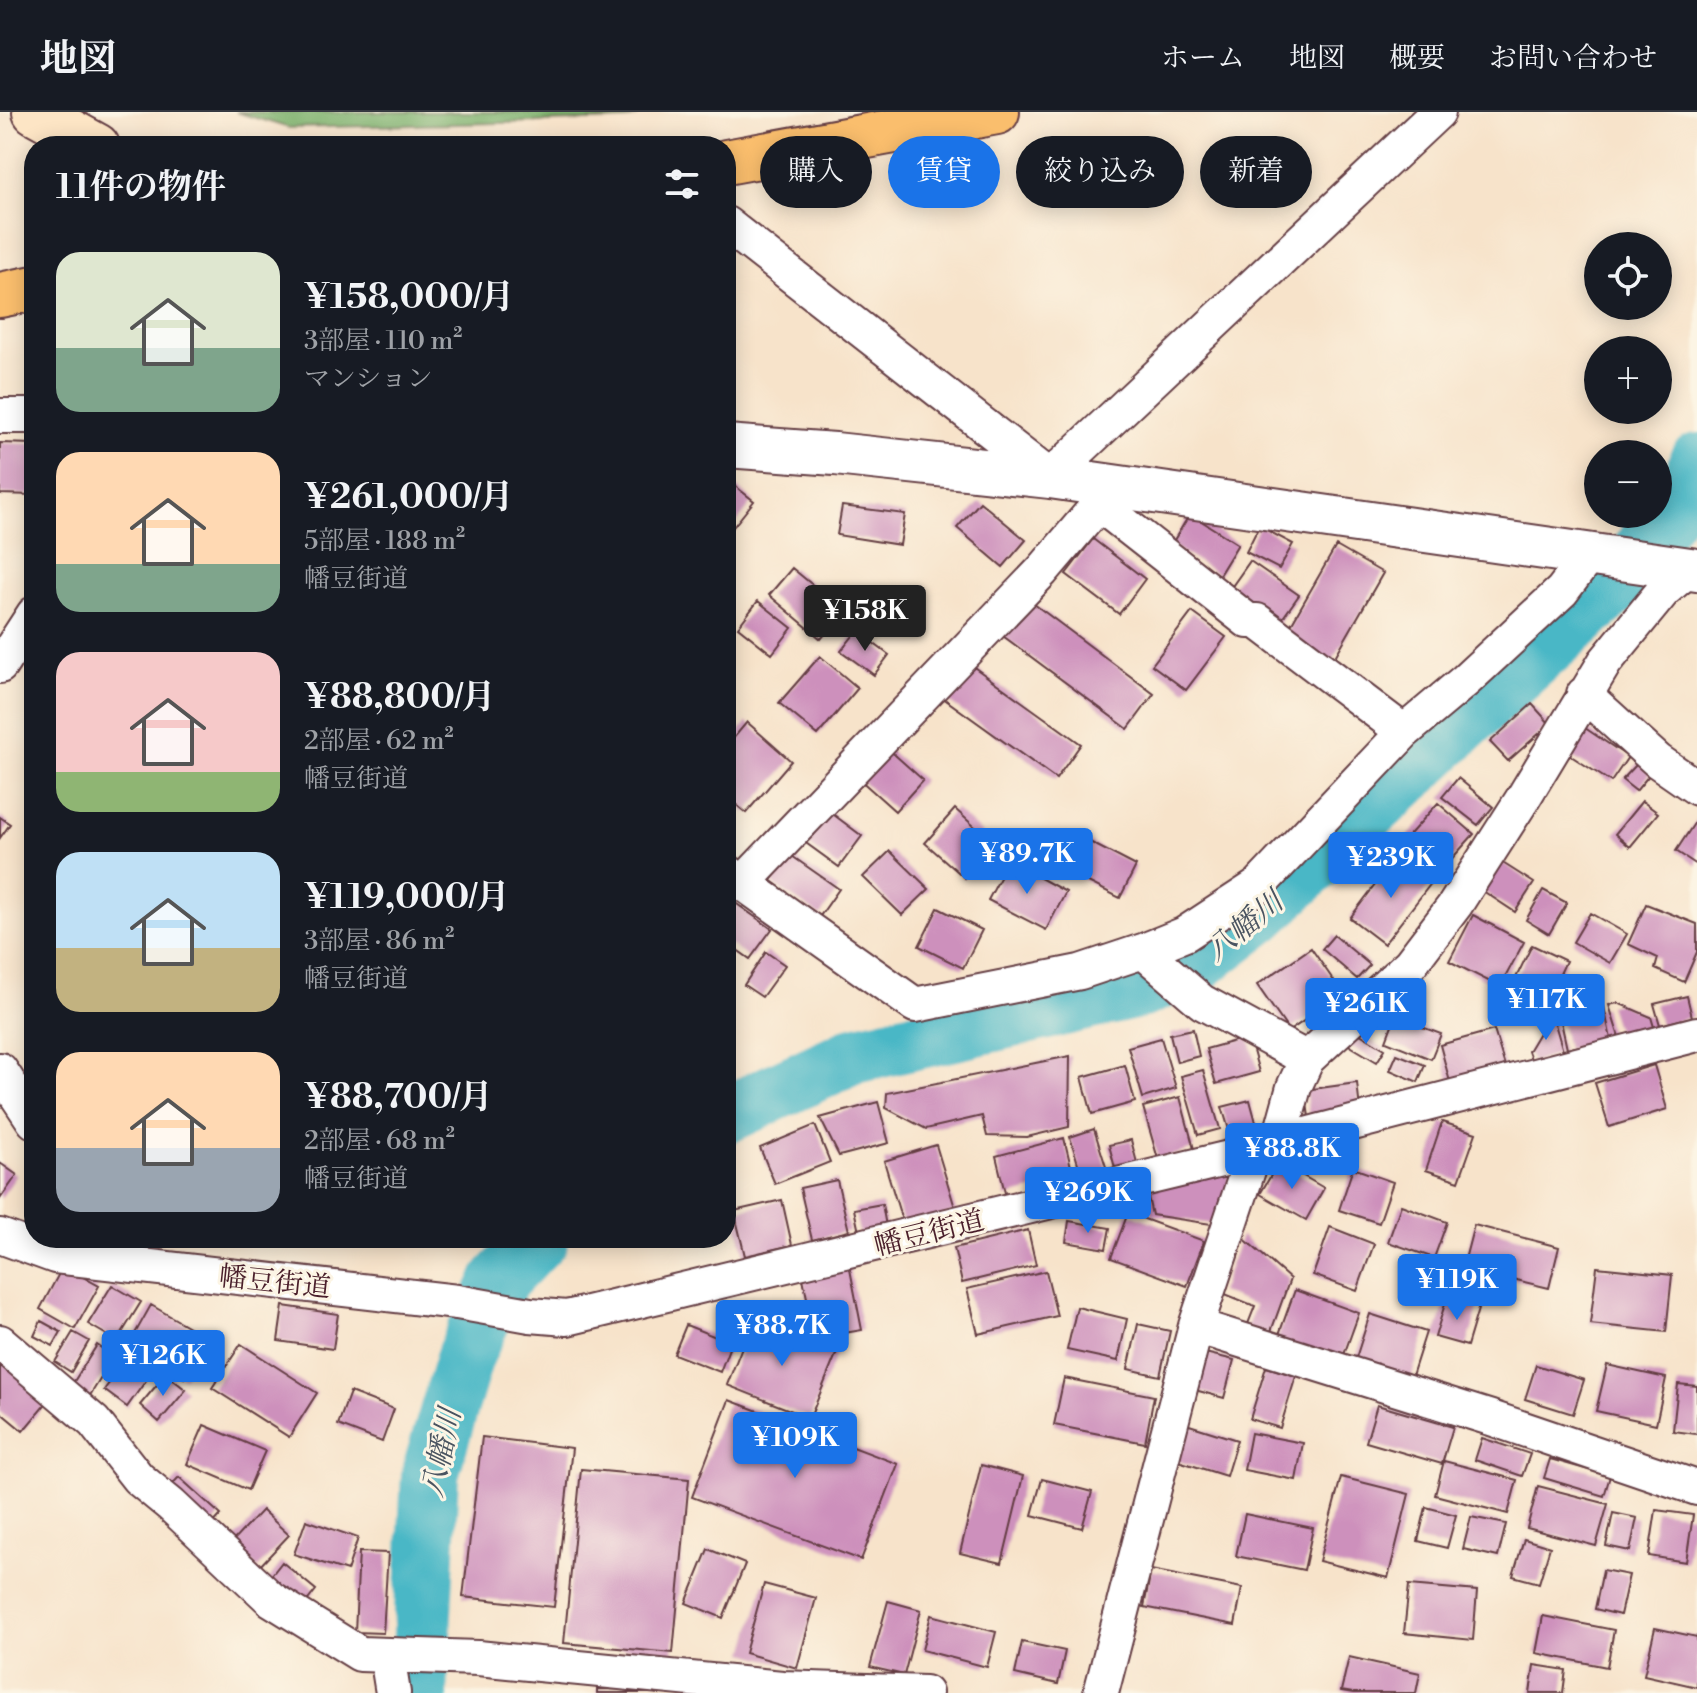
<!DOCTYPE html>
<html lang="ja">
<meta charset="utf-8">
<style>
body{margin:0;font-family:"Libre Bodoni","Noto Serif JP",serif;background:#242831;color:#f1f3f6;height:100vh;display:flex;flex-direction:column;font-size:30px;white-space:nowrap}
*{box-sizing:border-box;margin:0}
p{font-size:26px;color:#9ea1a6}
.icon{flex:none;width:44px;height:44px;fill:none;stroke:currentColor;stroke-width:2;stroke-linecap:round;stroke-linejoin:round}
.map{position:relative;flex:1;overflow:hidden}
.drawer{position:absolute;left:24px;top:24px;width:712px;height:1112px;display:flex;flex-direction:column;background:#171b24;border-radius:32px;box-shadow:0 4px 20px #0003}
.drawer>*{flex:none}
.top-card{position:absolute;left:760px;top:24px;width:760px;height:72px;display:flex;gap:16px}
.tools{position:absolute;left:1584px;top:120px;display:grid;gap:16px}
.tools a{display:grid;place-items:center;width:88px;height:88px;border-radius:50%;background:#171b24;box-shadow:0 4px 20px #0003;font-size:40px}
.price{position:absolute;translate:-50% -68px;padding:0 18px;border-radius:8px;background:#1a73e8;color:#fff;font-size:26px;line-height:52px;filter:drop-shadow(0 2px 4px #0008)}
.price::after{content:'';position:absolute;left:50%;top:48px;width:24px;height:18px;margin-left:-12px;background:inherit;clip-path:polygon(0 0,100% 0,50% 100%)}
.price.on{background:#222;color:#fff}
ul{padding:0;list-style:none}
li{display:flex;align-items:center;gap:24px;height:200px;padding:0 32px}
li span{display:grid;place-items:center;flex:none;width:224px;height:160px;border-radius:24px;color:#555}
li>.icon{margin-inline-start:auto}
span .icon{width:96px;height:96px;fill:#fffc;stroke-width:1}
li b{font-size:34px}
h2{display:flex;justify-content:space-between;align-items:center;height:96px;padding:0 32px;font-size:34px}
.tag{padding:0 28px;border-radius:36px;background:#171b24;box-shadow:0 4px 20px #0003;font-size:28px;line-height:72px}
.tag.on{background:#1a73e8;color:#fff}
header{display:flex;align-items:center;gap:48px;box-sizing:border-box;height:112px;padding:0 40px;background:#171b24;border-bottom:2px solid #363941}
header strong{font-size:38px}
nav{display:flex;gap:44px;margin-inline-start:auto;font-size:28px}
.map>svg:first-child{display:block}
</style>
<header>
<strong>地図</strong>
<nav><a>ホーム</a><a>地図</a><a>概要</a><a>お問い合わせ</a></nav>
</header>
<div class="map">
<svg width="1697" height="1581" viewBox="0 0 1697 1581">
<rect width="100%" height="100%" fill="#fcf5e5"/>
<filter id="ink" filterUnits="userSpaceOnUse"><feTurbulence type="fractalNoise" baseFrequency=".0125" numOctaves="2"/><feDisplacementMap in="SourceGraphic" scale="16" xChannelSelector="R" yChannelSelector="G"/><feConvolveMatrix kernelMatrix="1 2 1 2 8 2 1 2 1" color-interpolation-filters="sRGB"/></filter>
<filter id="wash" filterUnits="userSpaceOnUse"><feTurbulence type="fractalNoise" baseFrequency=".006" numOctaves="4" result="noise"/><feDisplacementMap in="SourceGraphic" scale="32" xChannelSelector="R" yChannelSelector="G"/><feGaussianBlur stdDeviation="1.8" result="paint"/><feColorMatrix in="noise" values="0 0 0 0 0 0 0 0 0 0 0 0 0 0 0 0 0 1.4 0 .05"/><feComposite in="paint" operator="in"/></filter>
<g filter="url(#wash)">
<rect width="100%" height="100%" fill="#f7e3ca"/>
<path fill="#7bb06c" stroke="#62684c" stroke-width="2" d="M236 0H648L626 8 289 16Z"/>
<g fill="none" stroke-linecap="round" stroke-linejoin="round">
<path stroke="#4ab7c6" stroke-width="58" d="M726 1003 854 943 1142 877 1194 854 1259 804 1490 587 1615 475 1694 365 1697 350
M419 1581 430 1362 465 1244 500 1168 540 1126"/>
</g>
<g id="blocks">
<path fill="#cd90bc" d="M0 331 34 332V383L0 382Z
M726 367 754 389 726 424Z
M980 390 1026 428 1003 455 957 416Z
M842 394 905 402 900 433 837 423Z
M1190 402 1238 432 1219 463 1171 433Z
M1259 414 1293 432 1279 457 1246 440Z
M1093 427 1145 467 1119 502 1066 462Z
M1336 434 1383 461 1332 550 1285 523Z
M1250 449 1299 483 1277 514 1228 480Z
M792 456 844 499 821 527 769 483Z
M758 489 792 516 772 542 738 515Z
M1030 489 1154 582 1128 617 1003 524Z
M1192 500 1226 525 1186 578 1152 553Z
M857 519 889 543 874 563 841 539Z
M820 544 858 576 818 623 779 591Z
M964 548 1081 632 1056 667 939 583Z
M1532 592 1550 612 1508 649 1490 630Z
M747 610 791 649 746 701 726 684V635Z
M1585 616 1628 645 1611 670 1568 642Z
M886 635 923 668 895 699 858 666Z
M1638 651 1650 662 1636 679 1622 668Z
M1458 666 1493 695 1478 713 1442 685Z
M1642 689 1658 701 1630 735 1615 722Z
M1438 691 1474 722 1438 762 1402 731Z
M822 694 862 724 839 755 799 726Z
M955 697 994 732 965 766 925 731Z
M0 705 10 712 0 726Z
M1697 707V753L1676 739Z
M1080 725 1136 754 1120 786 1064 758Z
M890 739 929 777 902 803 863 765Z
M789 742 839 777 820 804 770 770Z
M1398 743 1432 770 1384 832 1350 806Z
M1498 748 1534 771 1515 800 1480 777Z
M1009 749 1066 780 1046 818 988 788Z
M1543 778 1567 791 1549 822 1526 808Z
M734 790 772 817 750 847 726 830V802Z
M1646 792 1697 812V840L1684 870 1655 857 1658 846 1628 832Z
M938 796 982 818 963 856 919 834Z
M1590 801 1627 822 1610 851 1573 830Z
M1473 803 1524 830 1500 875 1449 849Z
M1334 823 1370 853 1357 867 1322 837Z
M1532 833 1566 849 1545 894 1510 878Z
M1311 836 1343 882 1289 919 1257 873Z
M766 840 785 853 762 885 744 873Z
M1687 884 1692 905 1660 913 1654 892Z
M1618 891 1651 905 1654 915 1619 925 1609 893Z
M1604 895 1611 927 1567 937 1560 905Z
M1395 905 1441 922 1431 947 1386 929Z
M1553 905 1563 939 1532 950 1528 939 1546 909Z
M1193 917 1199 944 1177 950 1170 922Z
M1494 918 1505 954 1450 970 1440 933Z
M1355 919 1385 937 1377 950 1347 932Z
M1249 925 1259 960 1216 972 1206 937Z
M1161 926 1176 976 1143 986 1128 935Z
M1397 942 1425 953 1418 970 1390 958Z
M1070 944 1069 1015 1027 1025 987 1024 982 1004 926 1017 886 996 887 981Z
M1125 953 1135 990 1092 1002 1082 965Z
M1654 953 1667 997 1609 1015 1595 971Z
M1203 958 1220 1017 1198 1023 1181 964Z
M1357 971 1360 998 1309 1005 1305 978Z
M1180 985 1194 1037 1158 1047 1143 995Z
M1250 988 1257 1014 1230 1021 1222 995Z
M878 990 889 1031 839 1044 820 1006Z
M1442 1010 1476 1021 1459 1069 1426 1058Z
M815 1013 830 1050 775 1072 760 1036Z
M1094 1017 1107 1058 1082 1065 1070 1025Z
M1064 1026 1074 1067 1006 1085 996 1044Z
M1131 1028 1137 1051 1115 1056 1109 1033Z
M936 1033 956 1099 904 1115 884 1049Z
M1279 1050 1324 1076 1306 1108 1260 1082Z
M0 1051 17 1063 0 1087Z
M1353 1056 1393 1070 1379 1111 1339 1098Z
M1229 1057 1227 1092 1211 1112 1152 1103 1146 1076Z
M837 1068 849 1119 812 1128 800 1076Z
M782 1088 792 1133 745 1144 734 1099Z
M882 1092 887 1120 860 1125 854 1097Z
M1401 1093 1447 1110 1434 1146 1388 1130Z
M1128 1101 1204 1129 1187 1174 1111 1146Z
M34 1104V1126H78L63 1139 17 1122Z
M1069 1109 1110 1116 1106 1137 1066 1130Z
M1474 1113 1559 1135 1549 1176 1463 1155Z
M1330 1115 1374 1132 1357 1179 1313 1163Z
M1028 1118 1036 1153 962 1171 954 1136Z
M1241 1124 1290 1167 1270 1222 1246 1217 1255 1194 1220 1180Z
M849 1152 862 1218 815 1226 802 1161Z
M63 1154 99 1174 75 1217 40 1197Z
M1597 1155 1672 1163 1666 1220 1590 1212Z
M1046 1159 1057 1204 978 1222 967 1177Z
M112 1173 141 1190 117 1229 88 1212Z
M1295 1178 1359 1201 1341 1251 1277 1228Z
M1447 1185 1479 1194 1467 1234 1435 1225Z
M151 1193 208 1226 184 1266 128 1234Z
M283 1194 338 1202 333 1237 278 1229Z
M1077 1195 1127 1207 1118 1249 1067 1238Z
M1370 1202 1426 1220 1410 1270 1354 1252Z
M753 1207 837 1240 810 1306 727 1273Z
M41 1209 61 1220 53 1234 34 1224Z
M1138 1212 1170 1219 1160 1264 1128 1257Z
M686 1213 731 1231 720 1260 674 1242Z
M73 1220 89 1229 71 1260 55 1250Z
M241 1232 317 1281 289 1325 212 1276Z
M97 1233 114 1245 86 1290 68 1279Z
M1205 1241 1234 1248 1224 1286 1195 1278Z
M130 1243 152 1260 127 1295 104 1278Z
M0 1248 49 1288 23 1319 0 1300Z
M1536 1253 1584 1268 1573 1302 1525 1287Z
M1607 1253 1666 1266 1656 1312 1596 1299Z
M1266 1255 1296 1264 1280 1316 1250 1307Z
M166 1262 186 1278 159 1310 140 1293Z
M1064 1266 1154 1284 1145 1331 1054 1313Z
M1678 1272 1697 1274V1322L1673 1319Z
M350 1280 394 1297 382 1330 338 1313Z
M729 1288 898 1352 861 1448 692 1385Z
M1377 1293 1453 1315 1442 1352 1366 1330Z
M1186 1312 1237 1328 1226 1364 1175 1348Z
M204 1313 265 1339 248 1378 187 1352Z
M1251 1321 1303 1331 1296 1368 1244 1358Z
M482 1325 572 1336 554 1495 463 1485Z
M1482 1326 1530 1342 1522 1364 1475 1348Z
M1550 1347 1610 1364 1604 1384 1544 1366Z
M1444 1349 1517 1368 1508 1402 1435 1383Z
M981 1353 1023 1364 1002 1451 960 1441Z
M581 1357 689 1367 673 1541 564 1531Z
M179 1365 221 1403 209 1416 167 1378Z
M1341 1365 1409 1382 1388 1466 1319 1449Z
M1042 1367 1092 1380 1082 1416 1032 1403Z
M1538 1374 1608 1392 1596 1434 1527 1416Z
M1426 1395 1456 1403 1447 1436 1418 1429Z
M262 1398 289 1423 258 1456 231 1431Z
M1656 1398 1693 1403 1686 1450 1649 1444Z
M1613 1401 1637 1406 1630 1439 1606 1434Z
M1245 1402 1313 1416 1304 1458 1236 1444Z
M1471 1405 1506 1412 1498 1445 1463 1437Z
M306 1408 358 1426 347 1459 294 1442Z
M1524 1427 1550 1435 1539 1471 1513 1464Z
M708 1437 745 1452 723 1506 686 1491Z
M359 1440 388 1441 383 1521 355 1520Z
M282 1450 316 1478 301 1497 267 1469Z
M1151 1458 1242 1476 1235 1513 1144 1495Z
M1603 1458 1629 1463 1620 1503 1595 1497Z
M764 1472 816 1486 797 1556 745 1541Z
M1409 1473 1477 1479 1473 1528 1404 1521Z
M888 1489 921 1498 904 1563 870 1555Z
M931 1503 996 1520 987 1555 922 1538Z
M1543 1504 1614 1518 1607 1555 1536 1541Z
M1655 1516 1697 1525V1575L1644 1563Z
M1022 1530 1065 1539 1058 1572 1015 1562Z
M1349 1545 1420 1561 1416 1581H1353L1341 1579Z
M1534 1553 1566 1558 1563 1581H1530Z
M597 1577 652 1578V1581H597Z"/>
</g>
</g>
<g filter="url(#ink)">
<use href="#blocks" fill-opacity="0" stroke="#643c43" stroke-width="2"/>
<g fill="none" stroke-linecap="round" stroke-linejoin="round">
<g stroke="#643c43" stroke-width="38">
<path id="minor" d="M726 112 1050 365 1438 0
M0 304H34
M1099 392 1248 509H1257L1404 620
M0 554 34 502
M1584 582 1658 649 1697 676
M726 759 915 893 1080 860 1143 839 1202 890 1307 947
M742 772 1042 459 1099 392 1110 374
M1143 839 1185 822 1258 774 1404 620 1466 568 1562 479 1590 442
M0 958 34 1009
M1279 1030 1294 975 1307 947 1410 852 1455 793 1522 688 1605 550 1664 478 1689 457
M0 1124 55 1144 457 1190 530 1203 567 1206 1254 1040 1279 1030 1697 922
M1196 1214 1491 1306 1697 1376
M0 1230 94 1310 138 1366 171 1393 271 1487 360 1542 478 1546 782 1576 925 1581
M387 1544 393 1581
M1101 1581 1196 1214 1254 1040"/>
</g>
<g stroke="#643c43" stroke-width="46">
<path id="tertiary" d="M726 334 835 342 1050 365 1697 458"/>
</g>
<g stroke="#643c43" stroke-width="48">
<path id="secondary" d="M35 0 97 34"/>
</g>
<g stroke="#643c43" stroke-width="48">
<path id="trunk" d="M726 50 997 0
M0 183 34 176"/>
</g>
<use href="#minor" stroke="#fff" stroke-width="34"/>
<use href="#tertiary" stroke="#fff" stroke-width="42"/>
<use href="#secondary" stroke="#fde5c5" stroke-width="44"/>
<use href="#trunk" stroke="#fabe6d" stroke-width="44"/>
</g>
</g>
<g text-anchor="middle" stroke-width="6" stroke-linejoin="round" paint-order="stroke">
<g font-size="28" fill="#4a1f2b" stroke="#fcf5e5">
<text transform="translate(929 1120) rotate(-14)" y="10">幡豆街道</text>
<text transform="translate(275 1169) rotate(6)" y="10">幡豆街道</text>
</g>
<g font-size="30" font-style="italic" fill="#4a5461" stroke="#fcf5e5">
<text transform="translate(1244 814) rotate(-40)" y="10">八幡川</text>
<text transform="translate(441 1341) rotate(-78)" y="10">八幡川</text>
</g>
</g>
</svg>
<div class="tools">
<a><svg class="icon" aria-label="locate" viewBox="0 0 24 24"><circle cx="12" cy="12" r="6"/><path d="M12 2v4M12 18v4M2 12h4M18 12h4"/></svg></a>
<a>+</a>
<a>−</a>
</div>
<b class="price on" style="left:865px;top:541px">¥158K</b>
<b class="price" style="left:1027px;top:784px">¥89.7K</b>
<b class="price" style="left:1391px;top:788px">¥239K</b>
<b class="price" style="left:1546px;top:930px">¥117K</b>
<b class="price" style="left:1366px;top:934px">¥261K</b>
<b class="price" style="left:1292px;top:1079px">¥88.8K</b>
<b class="price" style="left:1088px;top:1123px">¥269K</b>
<b class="price" style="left:1457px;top:1210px">¥119K</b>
<b class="price" style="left:782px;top:1256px">¥88.7K</b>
<b class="price" style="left:163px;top:1286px">¥126K</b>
<b class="price" style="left:795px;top:1368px">¥109K</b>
<div class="top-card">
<a class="tag">購入</a>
<a class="tag on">賃貸</a>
<a class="tag">絞り込み</a>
<a class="tag">新着</a>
</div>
<section class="drawer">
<h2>11件の物件<svg class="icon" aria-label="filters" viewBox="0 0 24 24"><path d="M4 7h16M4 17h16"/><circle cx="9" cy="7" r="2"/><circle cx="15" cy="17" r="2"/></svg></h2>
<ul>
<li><span style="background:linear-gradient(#dfe7d0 60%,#7fa58c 0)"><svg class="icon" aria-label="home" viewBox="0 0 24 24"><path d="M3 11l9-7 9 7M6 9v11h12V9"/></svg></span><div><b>¥158,000/月</b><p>3部屋 · 110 m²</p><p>マンション</p></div></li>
<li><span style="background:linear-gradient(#ffd9b3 70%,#7fa58c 0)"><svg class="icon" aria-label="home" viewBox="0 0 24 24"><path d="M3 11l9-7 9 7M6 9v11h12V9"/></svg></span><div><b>¥261,000/月</b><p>5部屋 · 188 m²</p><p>幡豆街道</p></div></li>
<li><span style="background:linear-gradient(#f6c9c9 75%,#8fb573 0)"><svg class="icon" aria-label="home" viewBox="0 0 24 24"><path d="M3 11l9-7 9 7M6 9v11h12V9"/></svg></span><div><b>¥88,800/月</b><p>2部屋 · 62 m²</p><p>幡豆街道</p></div></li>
<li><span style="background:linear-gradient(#bfe0f5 60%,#c2b280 0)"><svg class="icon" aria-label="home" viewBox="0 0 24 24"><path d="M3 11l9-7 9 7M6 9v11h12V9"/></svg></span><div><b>¥119,000/月</b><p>3部屋 · 86 m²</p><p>幡豆街道</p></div></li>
<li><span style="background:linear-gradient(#ffd9b3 60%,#9aa5b1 0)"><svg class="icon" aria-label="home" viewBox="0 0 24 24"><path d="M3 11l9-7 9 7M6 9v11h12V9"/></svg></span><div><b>¥88,700/月</b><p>2部屋 · 68 m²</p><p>幡豆街道</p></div></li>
</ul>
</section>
</div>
